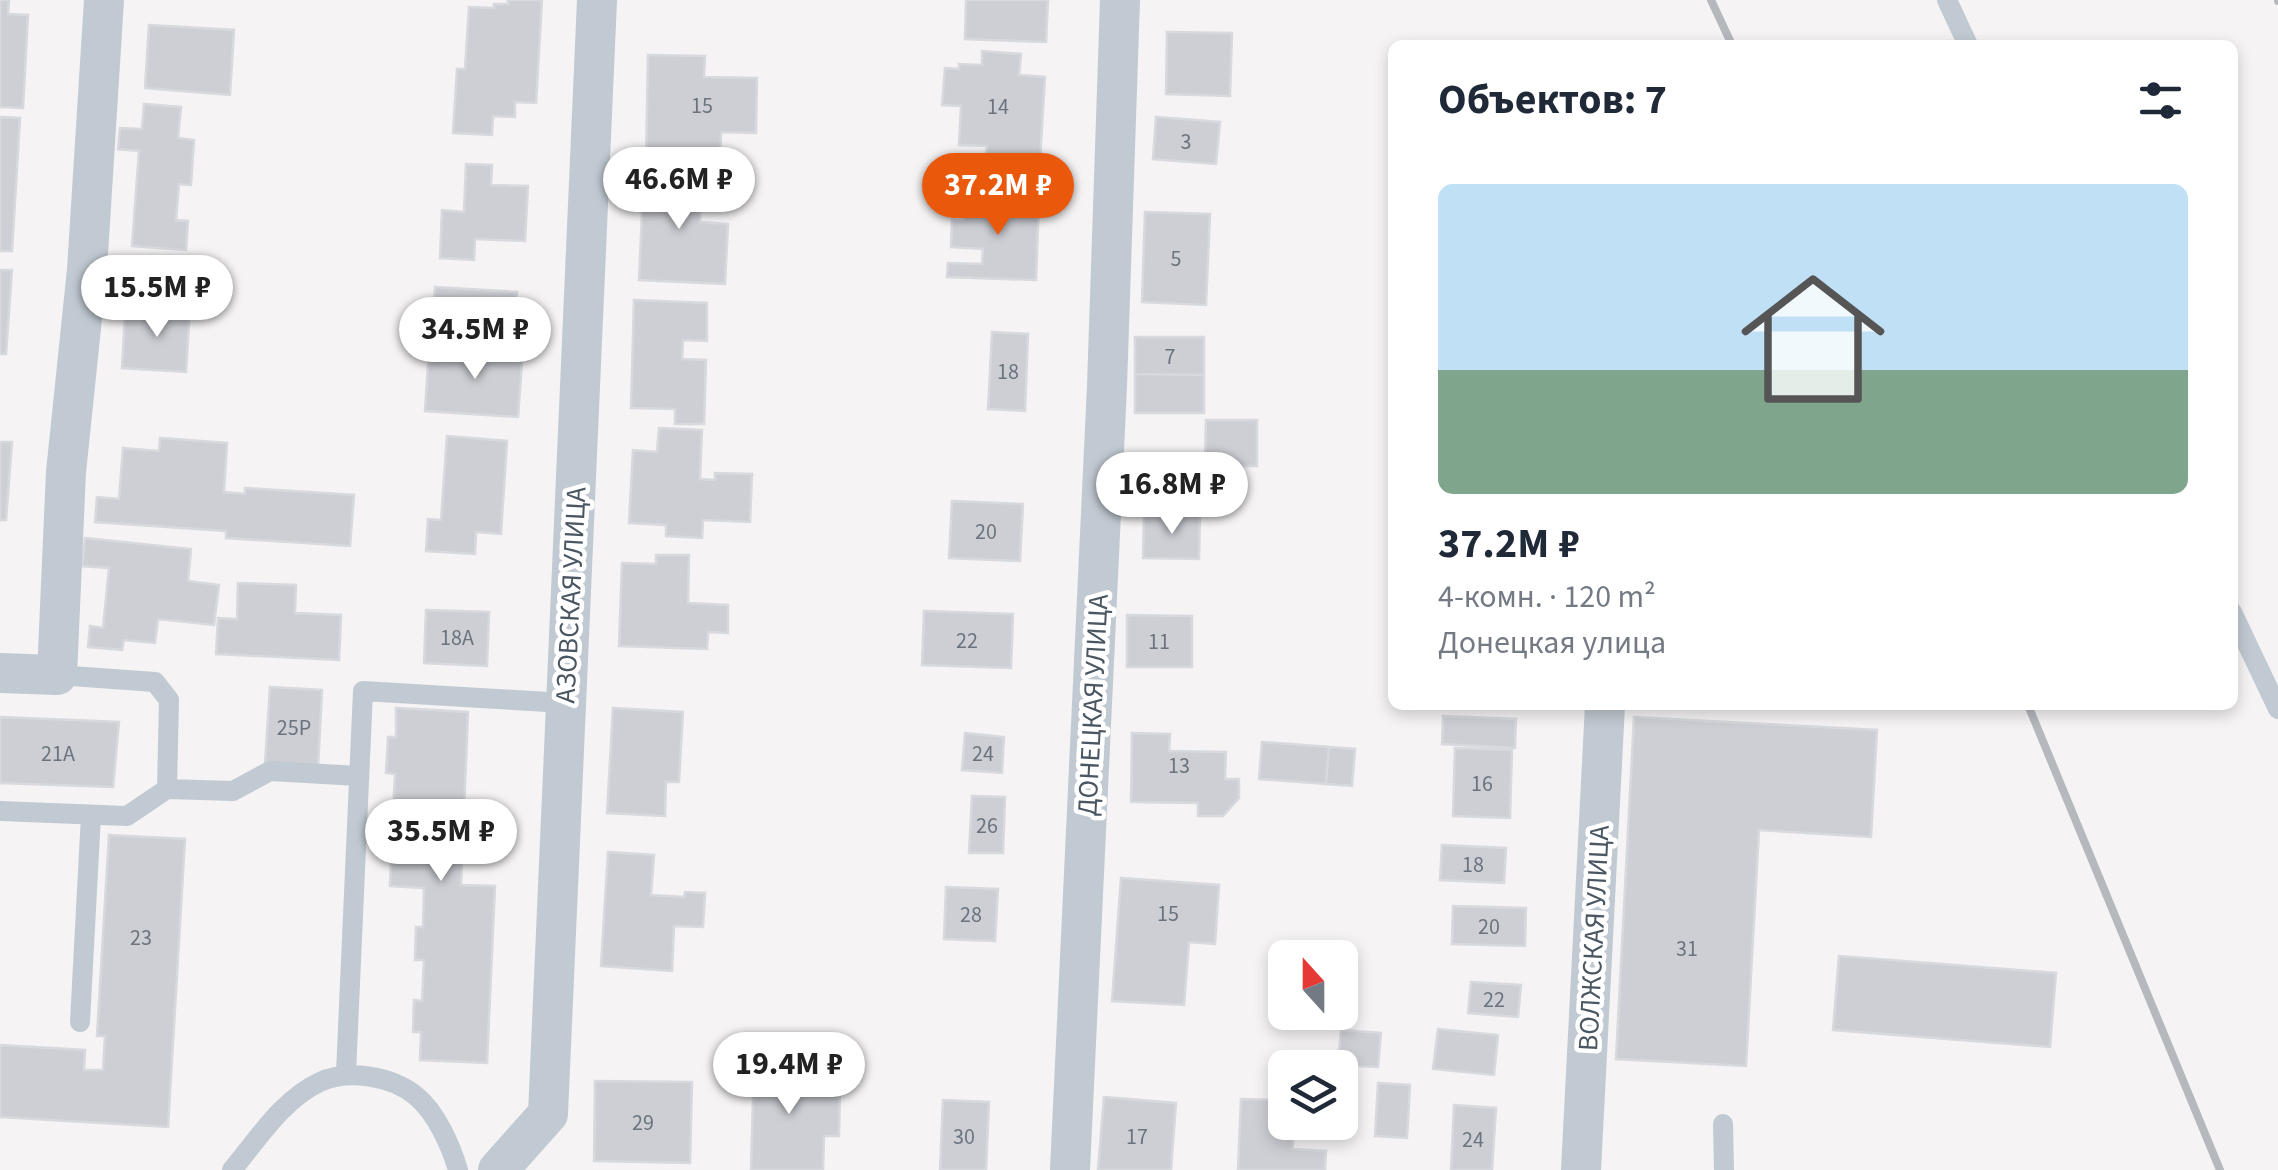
<!DOCTYPE html>
<html lang="ru">
<meta charset="utf-8">
<style>
body{margin:0;font-family:"Source Sans 3",sans-serif;background:#f6f6f7;color:#1f2937;height:100vh;display:flex;flex-direction:column;font-size:38px;white-space:nowrap}
*{box-sizing:border-box;margin:0}
p{font-size:32px;color:#747a83}
.icon{flex:none;width:55px;height:55px;fill:none;stroke:currentColor;stroke-width:2;stroke-linecap:round;stroke-linejoin:round}
.map{position:relative;flex:1;overflow:hidden}
.sheet{position:absolute;left:1388px;top:40px;width:850px;height:670px;display:flex;flex-direction:column;background:#fff;border-radius:15px;box-shadow:0 5px 15px #0003}
.sheet>*{flex:none}
.needle{width:65px;rotate:339deg}
.buttons{position:absolute;left:1268px;top:940px;display:grid;gap:20px}
.buttons a{display:grid;place-items:center;width:90px;height:90px;border-radius:15px;background:#fff;box-shadow:0 5px 15px #0003;font-size:50px}
.price{position:absolute;translate:-50% -85px;padding:0 22px;border-radius:35px;background:#fff;color:#222;font-size:32px;line-height:65px;filter:drop-shadow(0 2px 5px #0008)}
.price::after{content:'';position:absolute;left:50%;top:60px;width:30px;height:22px;margin-left:-15px;background:inherit;clip-path:polygon(0 0,100% 0,50% 100%)}
.price.current{background:#ea580c;color:#fff}
ul{padding:0;list-style:none}
li{display:grid;align-content:center;gap:20px;height:530px;padding:0 50px}
li span{display:grid;place-items:center;height:310px;border-radius:15px;color:#555}
li>.icon{margin-inline-start:auto}
span .icon{width:180px;height:180px;fill:#fffc;stroke-width:1}
li b{font-size:42px}
h2{display:flex;justify-content:space-between;align-items:center;height:120px;padding:0 50px;font-size:42px}
.map>svg:first-child{display:block}
</style>
<div class="map">
<svg width="2278" height="1170" viewBox="0 0 2278 1170">
<rect width="100%" height="100%" fill="#f5f3f3"/>
<path fill="#cdcfd5" stroke="#d7d9de" stroke-width="2.5" d="M0 0H9L8 14 28 15 23 108 0 107Z
M508 0H542L536 103 515 102V117L493 116 492 135 453 133 457 69H465L469 7 494 8V4H508Z
M966 0H1048L1046 42 965 39Z
M149 25 234 30 230 95 145 88Z
M1167 32 1232 33 1230 96 1166 94Z
M982 51 1021 54 1019 75 1045 77 1040 160 986 156 987 146 959 145 961 106 942 105 945 68 959 69V64L982 65Z
M648 55 705 56 704 77 757 78 756 133 721 132 720 164 646 162Z
M144 104 181 107 178 138 194 140 191 185 179 184 176 220 188 221 186 250 132 246 139 151 118 149 120 128 142 129Z
M0 117 20 118 12 251H0Z
M1156 117 1220 122 1216 164 1153 159Z
M466 164 492 165 491 185 528 186 525 241 475 239 474 260 440 258 442 210 464 212Z
M644 170 702 172 700 222 728 224 725 284 639 280Z
M965 195 1039 198 1036 280 947 277 948 263 982 264 983 249 951 247 952 220H964Z
M1145 212 1210 214 1206 305 1142 302Z
M0 270H12L6 354H0Z
M435 287 517 292 514 340 432 335Z
M634 300 707 303V341L683 340 682 359 706 360 704 424H675V409L631 408Z
M160 306 190 308 186 372 122 368 125 313 160 315Z
M992 332 1028 334 1025 411 988 409Z
M1135 337H1204V375L1135 374Z
M494 346 523 348 518 417 425 411 429 349 494 353Z
M1135 374 1204 375V413H1135Z
M1206 420H1257V466H1205Z
M659 428 702 430 700 479 715 480V473L752 474 750 522 703 520 702 538 666 536V525L629 523 633 450 657 452Z
M447 436 507 441 501 534 476 532 475 554 426 551 428 519 441 520Z
M160 438 227 443 224 492 245 494V488L354 495 350 546 226 538V531L95 522 97 497 119 499 123 448 159 451Z
M0 442H12L6 520H0Z
M1144 482 1200 483V516H1144Z
M952 501 1023 504 1020 561 949 558Z
M1144 516H1200L1199 559 1143 558Z
M85 538 191 549 188 581 219 585 214 625 158 619 155 643 124 640 122 650 88 647 90 626 103 628 109 568 82 566Z
M656 555H689L688 603 728 605V633L708 632 707 649 619 646 622 563 656 564Z
M238 583 296 585 295 613 341 615 339 660 216 654 218 618 237 619Z
M426 610 489 612 487 666 424 663Z
M924 611 1013 614 1011 668 922 665Z
M1127 615 1192 616V667H1127Z
M270 687 322 690 318 767 265 764Z
M396 708 468 712 461 885 495 886 487 1063 420 1060 421 1032H413L414 1000 422 1001 424 960H415L416 927H423L424 888 390 886 392 842H384L385 812 393 813 395 774 386 773 388 737H396Z
M613 708 683 712 679 782H666L665 816 607 813Z
M1443 716 1516 719 1515 748 1442 744Z
M0 717 119 722 113 787 0 783Z
M1634 717 1877 730 1871 837 1759 830 1746 1066 1616 1059Z
M965 733 1004 737 1002 773 962 770Z
M1132 733 1170 734 1169 751 1226 752 1225 779H1239V798L1223 816H1198V803L1131 802Z
M1262 742 1329 747 1326 784 1259 779Z
M1329 747 1355 749 1352 786 1326 784Z
M1455 748 1512 750 1510 818 1453 816Z
M972 796 1005 797 1003 853H969Z
M109 835 185 839 168 1127 0 1117V1045L85 1050 84 1070H103L105 1036H97Z
M1442 845 1506 848 1504 883 1440 880Z
M608 852 654 855 651 895 684 897 685 892 705 893 703 927 674 926 672 971 601 966Z
M1121 878 1219 885 1215 944 1189 942 1184 1005 1112 1001Z
M946 887 998 889 995 941 944 939Z
M1453 906 1526 908 1525 946 1452 944Z
M1839 956 2056 973 2050 1047 1833 1030Z
M1471 982 1521 985 1518 1017 1468 1013Z
M1438 1029 1498 1035 1494 1075 1433 1069Z
M1341 1030 1381 1033 1378 1067 1338 1065Z
M763 1048 797 1050 795 1089 840 1091 839 1136H824L823 1170H751L754 1064H763Z
M595 1081 692 1082 690 1163 594 1161Z
M1378 1083 1410 1085 1407 1138 1375 1136Z
M1104 1097 1176 1103 1171 1170H1098Z
M1241 1099 1275 1100 1273 1134 1293 1135V1149L1326 1151 1325 1170H1238Z
M943 1100 989 1102 986 1170H940Z
M1454 1105 1496 1108 1492 1170H1451Z"/>
<g fill="none" stroke-linecap="round" stroke-linejoin="round">
<path stroke="#c1cad2" stroke-width="20" d="M1947 0 1968 45
M2232 612 2278 709
M167 789 233 791 270 771 359 776
M0 811 127 816 167 789 169 700 155 682 57 675
M80 1022 91 815
M346 1073 363 691 565 703
M1723 1124 1724 1170
M232 1170C258 1139 283 1099 320 1082 348 1069 392 1076 416 1096 436 1112 451 1146 458 1170"/>
<path stroke="#c1cad2" stroke-width="40" d="M0 673 57 675 66 472 87 270 104 0
M498 1170 548 1114 597 0
M1070 1170 1107 386 1120 0
M1581 1170 1605 705"/>
<path stroke="#b5b8bd" stroke-width="8" d="M1711 0 1732 45
M2278 0V1
M2028 705 2220 1170"/>
</g>
<g text-anchor="middle" stroke-width="9" stroke-linejoin="round" paint-order="stroke">
<g font-size="22" fill="#6b747e">
<text x="702" y="113">15</text>
<text x="998" y="114">14</text>
<text x="1186" y="149">3</text>
<text x="1176" y="266">5</text>
<text x="1170" y="364">7</text>
<text x="1008" y="379">18</text>
<text x="986" y="539">20</text>
<text x="457" y="645">18А</text>
<text x="967" y="648">22</text>
<text x="1159" y="649">11</text>
<text x="294" y="735">25Р</text>
<text x="58" y="761">21А</text>
<text x="983" y="761">24</text>
<text x="1179" y="773">13</text>
<text x="1482" y="791">16</text>
<text x="987" y="833">26</text>
<text x="1473" y="872">18</text>
<text x="1168" y="921">15</text>
<text x="971" y="922">28</text>
<text x="1489" y="934">20</text>
<text x="141" y="945">23</text>
<text x="1687" y="956">31</text>
<text x="1494" y="1007">22</text>
<text x="643" y="1130">29</text>
<text x="964" y="1144">30</text>
<text x="1137" y="1144">17</text>
<text x="1473" y="1147">24</text>
</g>
<g font-size="28" fill="#4a5661" stroke="#fff">
<text transform="translate(570 595) rotate(-87)" y="10">АЗОВСКАЯ УЛИЦА</text>
<text transform="translate(1092 705) rotate(-87)" y="10">ДОНЕЦКАЯ УЛИЦА</text>
<text transform="translate(1593 938) rotate(-87)" y="10">ВОЛЖСКАЯ УЛИЦА</text>
</g>
</g>
</svg>
<div class="buttons">
<a><svg class="needle" viewBox="-14 -14 28 28"><path d="M0-13l5 13h-10z" fill="#e53935"/><path d="M0 13l5-13h-10z" fill="#747a83"/></svg></a>
<a><svg class="icon" aria-label="layers" viewBox="0 0 24 24"><path d="M12 4l9 5-9 5-9-5zM3 14l9 5 9-5"/></svg></a>
</div>
<b class="price" style="left:679px;top:232px">46.6M ₽</b>
<b class="price current" style="left:998px;top:238px">37.2M ₽</b>
<b class="price" style="left:157px;top:340px">15.5M ₽</b>
<b class="price" style="left:475px;top:382px">34.5M ₽</b>
<b class="price" style="left:1172px;top:537px">16.8M ₽</b>
<b class="price" style="left:441px;top:884px">35.5M ₽</b>
<b class="price" style="left:789px;top:1117px">19.4M ₽</b>
<section class="sheet">
<h2>Объектов: 7<svg class="icon" aria-label="filters" viewBox="0 0 24 24"><path d="M4 7h16M4 17h16"/><circle cx="9" cy="7" r="2"/><circle cx="15" cy="17" r="2"/></svg></h2>
<ul>
<li><span style="background:linear-gradient(#bfe0f5 60%,#7fa58c 0)"><svg class="icon" aria-label="home" viewBox="0 0 24 24"><path d="M3 11l9-7 9 7M6 9v11h12V9"/></svg></span><div><b>37.2M ₽</b><p>4-комн. · 120 m²</p><p>Донецкая улица</p></div></li>
</ul>
</section>
</div>
